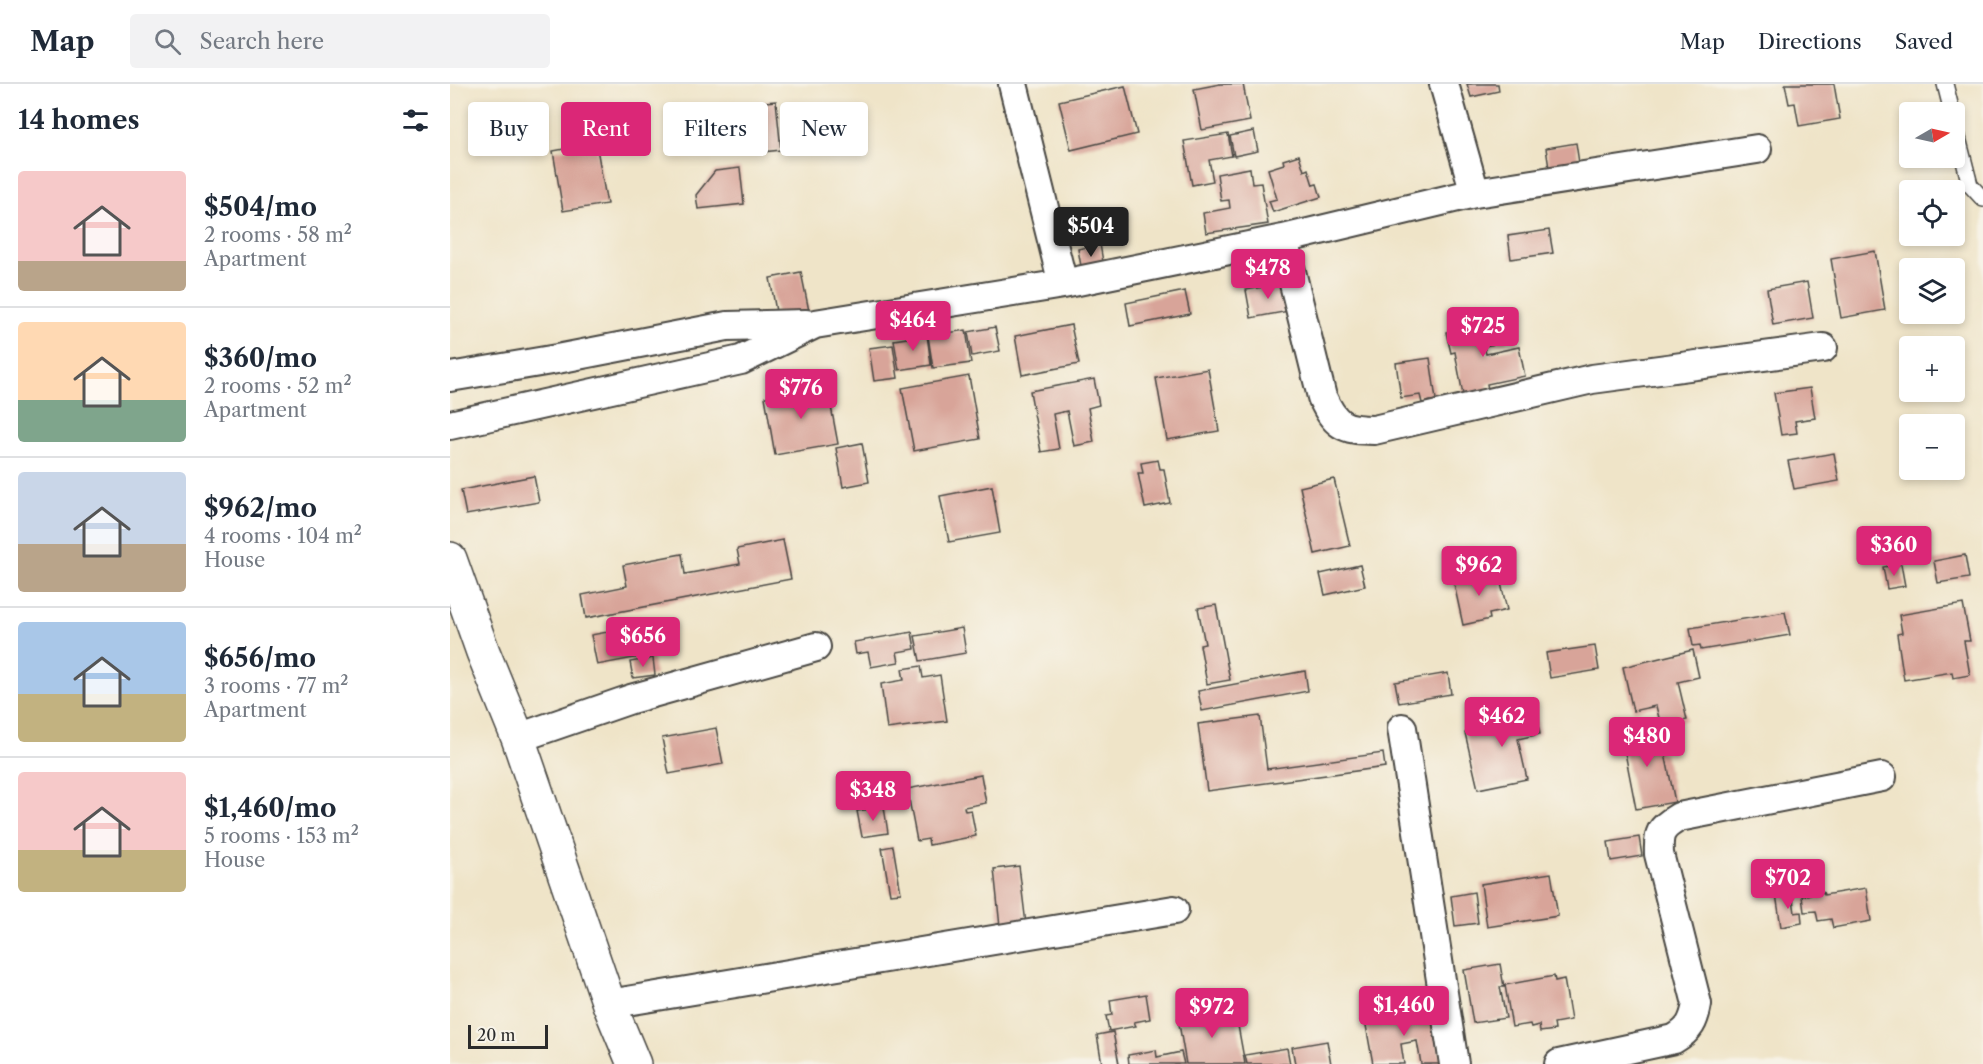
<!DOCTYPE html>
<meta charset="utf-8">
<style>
body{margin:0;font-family:"Libre Caslon Text",serif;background:#f2f2f3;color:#1f2937;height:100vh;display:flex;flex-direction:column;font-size:22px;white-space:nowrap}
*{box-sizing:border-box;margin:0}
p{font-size:20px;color:#747a83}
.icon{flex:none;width:33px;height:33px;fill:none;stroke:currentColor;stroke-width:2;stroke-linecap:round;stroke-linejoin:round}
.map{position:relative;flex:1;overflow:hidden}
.sheet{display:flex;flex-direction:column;background:#fff;width:450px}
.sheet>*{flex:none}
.guide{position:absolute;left:18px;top:18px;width:570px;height:54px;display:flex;gap:12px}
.needle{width:39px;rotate:81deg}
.controls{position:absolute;left:1449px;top:18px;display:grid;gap:12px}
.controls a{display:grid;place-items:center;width:66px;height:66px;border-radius:6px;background:#fff;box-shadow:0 3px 9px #0003;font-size:30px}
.scale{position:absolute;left:18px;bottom:15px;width:80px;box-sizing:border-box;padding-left:6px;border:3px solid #2b2b2b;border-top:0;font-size:16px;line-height:21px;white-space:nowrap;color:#2b2b2b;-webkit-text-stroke:4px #f7f3e8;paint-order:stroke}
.price{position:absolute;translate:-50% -51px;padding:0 14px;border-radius:6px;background:#db2777;color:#fff;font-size:20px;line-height:39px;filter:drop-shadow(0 2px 3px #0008)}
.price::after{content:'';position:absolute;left:50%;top:36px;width:18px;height:14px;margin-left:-9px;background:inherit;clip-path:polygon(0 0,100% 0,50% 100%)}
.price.current{background:#222;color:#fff}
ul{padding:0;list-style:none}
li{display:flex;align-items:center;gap:18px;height:150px;padding:0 18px}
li+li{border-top:2px solid #e0e1e3}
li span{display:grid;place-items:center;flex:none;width:168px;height:120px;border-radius:6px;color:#555}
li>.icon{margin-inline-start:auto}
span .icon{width:72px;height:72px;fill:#fffc;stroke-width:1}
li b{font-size:26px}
h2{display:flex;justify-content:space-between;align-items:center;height:72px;padding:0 18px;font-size:26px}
.pill{padding:0 21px;border-radius:6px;background:#fff;box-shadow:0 3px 9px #0003;font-size:21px;line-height:54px}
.pill.current{background:#db2777;color:#fff}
header{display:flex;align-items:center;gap:36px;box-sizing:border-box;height:84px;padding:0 30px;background:#fff;border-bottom:2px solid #e0e1e3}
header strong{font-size:28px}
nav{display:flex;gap:33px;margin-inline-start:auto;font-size:21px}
.search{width:420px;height:54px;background:#f2f2f3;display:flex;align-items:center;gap:15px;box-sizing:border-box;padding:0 21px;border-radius:6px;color:#747a83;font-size:22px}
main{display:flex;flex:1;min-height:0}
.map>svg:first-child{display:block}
</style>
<header>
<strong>Map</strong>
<div class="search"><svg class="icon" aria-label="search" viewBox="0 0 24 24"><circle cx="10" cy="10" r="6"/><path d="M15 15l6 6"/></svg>Search here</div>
<nav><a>Map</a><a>Directions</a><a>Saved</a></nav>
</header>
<main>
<section class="sheet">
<h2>14 homes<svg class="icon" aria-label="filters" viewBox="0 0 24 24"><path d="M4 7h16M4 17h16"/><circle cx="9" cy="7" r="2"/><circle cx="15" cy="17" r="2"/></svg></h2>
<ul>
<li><span style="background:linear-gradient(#f6c9c9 75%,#b9a48a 0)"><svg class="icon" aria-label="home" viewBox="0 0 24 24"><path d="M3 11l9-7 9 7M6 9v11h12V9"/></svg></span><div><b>$504/mo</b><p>2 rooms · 58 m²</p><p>Apartment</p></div></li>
<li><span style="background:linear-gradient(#ffd9b3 65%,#7fa58c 0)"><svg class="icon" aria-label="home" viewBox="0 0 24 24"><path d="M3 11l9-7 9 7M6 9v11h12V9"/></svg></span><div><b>$360/mo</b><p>2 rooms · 52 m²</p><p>Apartment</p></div></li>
<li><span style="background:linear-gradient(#c9d6e8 60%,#b9a48a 0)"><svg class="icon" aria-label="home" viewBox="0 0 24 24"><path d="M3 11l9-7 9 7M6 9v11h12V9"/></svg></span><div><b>$962/mo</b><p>4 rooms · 104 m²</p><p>House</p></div></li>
<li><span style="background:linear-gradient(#a9c7e8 60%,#c2b280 0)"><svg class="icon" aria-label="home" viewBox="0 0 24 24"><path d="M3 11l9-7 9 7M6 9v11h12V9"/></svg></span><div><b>$656/mo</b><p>3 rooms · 77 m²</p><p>Apartment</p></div></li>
<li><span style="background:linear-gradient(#f6c9c9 65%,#c2b280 0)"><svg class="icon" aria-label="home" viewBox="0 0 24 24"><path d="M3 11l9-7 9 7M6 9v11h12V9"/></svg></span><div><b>$1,460/mo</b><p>5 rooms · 153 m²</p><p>House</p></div></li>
</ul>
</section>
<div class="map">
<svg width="1533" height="980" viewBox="0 0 1533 980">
<rect width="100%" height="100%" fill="#f7f3e8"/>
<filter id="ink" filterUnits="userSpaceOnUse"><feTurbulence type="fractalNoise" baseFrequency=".0167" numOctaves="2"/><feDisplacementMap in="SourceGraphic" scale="12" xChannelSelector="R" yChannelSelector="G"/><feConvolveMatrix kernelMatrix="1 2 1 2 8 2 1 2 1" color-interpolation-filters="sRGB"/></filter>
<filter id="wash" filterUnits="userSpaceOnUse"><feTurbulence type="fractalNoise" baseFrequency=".008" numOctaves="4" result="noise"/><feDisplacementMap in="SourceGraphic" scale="24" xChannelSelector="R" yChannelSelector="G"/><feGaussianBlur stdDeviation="1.35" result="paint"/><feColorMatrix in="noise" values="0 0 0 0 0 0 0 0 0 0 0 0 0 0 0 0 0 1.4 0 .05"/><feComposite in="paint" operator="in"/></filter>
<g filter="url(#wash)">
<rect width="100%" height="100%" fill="#efe4c8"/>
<g id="blocks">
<path fill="#d8a499" d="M770 0H793L800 37 752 46 744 5Z
M1017 0H1048L1049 7 1021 13Z
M1335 0H1384L1390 35 1349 42 1345 19 1339 20Z
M675 2 687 50 621 66 609 17Z
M326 17 331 66 275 72 270 22Z
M804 47 808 67 784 72 780 52Z
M778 50 782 72 759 76 763 97 742 101 734 57Z
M146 59 157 120 113 127 103 67Z
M1126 59 1129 79 1099 84 1096 64Z
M849 71 854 87 858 85 863 101 867 100 871 113 823 128 819 117 827 115 818 85 834 80 833 76Z
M290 84 294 120 248 125 246 111 265 87Z
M800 84 802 100 811 99 818 140 756 149 753 129 780 124 779 116 771 117 767 90Z
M1099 146 1103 169 1061 175 1058 152Z
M650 160 654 184 632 188 628 165Z
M1425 167 1435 226 1391 234 1381 175Z
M351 188 359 227 327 233 320 194Z
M1357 198 1363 234 1323 241 1317 205Z
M834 199 839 227 801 234 796 206Z
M735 207 740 230 680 242 676 219Z
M621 241 629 280 572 291 565 252Z
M1030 241 1032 248 1054 243 1057 258 1034 262 1036 270 1069 263 1075 292 1037 300 1038 306 1013 311 1005 268 1001 269 996 248Z
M545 243 550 267 522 272 518 248Z
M516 246 521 279 483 284 478 252Z
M477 251 481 281 449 286 444 256Z
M443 261 448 294 424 297 419 264Z
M980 274 986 316 972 319 970 311 951 314 946 279Z
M758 285 769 347 717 356 706 294Z
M519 292 530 355 464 367 452 304Z
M644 295 649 321 638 324 644 358 624 362 617 327 603 330 609 365 591 368 580 307Z
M377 301 388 360 325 371 315 313Z
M1360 304 1365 334 1345 337 1347 349 1331 351 1324 309Z
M412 359 419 398 393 403 386 364Z
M1384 369 1389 397 1344 405 1338 377Z
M708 376 710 385H714L720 419 695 424 688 389H693L691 379Z
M84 392 89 418 16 431 11 406Z
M884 395 900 462 865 470 850 403Z
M542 402 550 449 499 458 490 412Z
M333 456 341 495 136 534 132 511 177 502 173 481 232 470 235 490 290 480 287 465Z
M1515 471 1519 494 1488 499 1484 477Z
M1451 480 1455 502 1437 505 1433 483Z
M910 481 915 502 875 511 870 490Z
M1039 487 1040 491 1049 490 1057 526 1039 530 1040 535 1013 541 1003 495Z
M1513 520 1520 557H1514L1520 591 1503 594 1502 588 1454 596 1447 550 1452 549 1449 531Z
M766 521 780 596 757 600 750 561 755 560 748 524Z
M1335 528 1340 551 1251 566 1250 561 1243 562 1240 544Z
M206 539 211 569 147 581 141 551Z
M512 544 516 569 470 577 465 552Z
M462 548 465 565 447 568 449 578 421 583 418 568 406 570 404 558Z
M1145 562 1149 586 1100 594 1096 569Z
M1243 566 1249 593 1228 598 1237 636 1211 642 1206 622 1183 627 1173 583Z
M203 574 205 591 183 594 180 578Z
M471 582 473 594 490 591 497 637 437 645 431 600 454 596 452 585Z
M855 587 858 607 752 627 748 607Z
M998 589 1001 610 949 619 945 598Z
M1084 622 1090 650 1068 655 1077 695 1028 705 1015 649 1043 643 1040 632Z
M810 632 817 685 933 669 935 683 757 707 748 640Z
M1205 641 1211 670 1215 669 1225 718 1186 725 1171 648Z
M266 644 273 680 219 690 212 654Z
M531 691 536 719 514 723 515 727 521 726 526 752 479 761 478 755 467 757 457 705Z
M434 723 438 749 412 753 407 727Z
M1189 753 1192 772 1161 777 1158 758Z
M443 762 451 809 440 810 432 764Z
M569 782 576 840 550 843 544 785Z
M1101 789 1108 832 1037 843 1031 800Z
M1416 804 1421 837 1383 844 1381 835 1368 837 1366 827 1354 828 1352 812 1373 808 1374 811Z
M1342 807 1345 829 1351 828 1352 839 1331 843 1326 810Z
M1024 808 1028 839 1005 842 1001 812Z
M1050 880 1054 903H1050L1056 934 1023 939 1014 886Z
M1104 892 1105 897 1114 895 1121 936 1104 939 1105 946 1090 948 1089 941 1081 943 1080 940 1062 943 1055 901Z
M696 910 700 935 684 938 686 942 659 947 656 932 662 931 660 916Z
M982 923 992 980H971L967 957 951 960 954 980H923L915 936Z
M785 925 795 980H736L728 934Z
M663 948 669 980H652L647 951Z
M877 957 881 980H845L842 963Z
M837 964 840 980H797L795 971Z
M706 966 707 973 731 968 734 980H679L678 971Z"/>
</g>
</g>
<g filter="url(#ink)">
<use href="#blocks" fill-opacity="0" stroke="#484743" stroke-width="1.5"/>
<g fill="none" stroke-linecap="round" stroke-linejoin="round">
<g stroke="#484743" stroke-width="18">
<path id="lane" d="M1495 0 1502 28
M1504 38 1520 101 1533 115"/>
</g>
<g stroke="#484743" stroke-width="32">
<path id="street" d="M563 0 613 200
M994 0 1025 109
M833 155 872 313C885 341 893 346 924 346L1142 295 1373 264
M0 293 107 275 277 242 356 240
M0 341 291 276 365 240 613 200 833 155 1025 109 1307 65
M952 644 1004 980
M68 654 181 615 366 563
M159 920 724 826
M1109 980 1224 955C1240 946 1244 937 1247 920L1209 770C1208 749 1210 744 1229 733L1432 693"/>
</g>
<g stroke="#484743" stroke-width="36">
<path id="secondary" d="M0 475 33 568 68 654 159 920 184 980"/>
</g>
<use href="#lane" stroke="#fff" stroke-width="15"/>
<use href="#street" stroke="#fff" stroke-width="28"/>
<use href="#secondary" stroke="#fff" stroke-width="33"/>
</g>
</g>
</svg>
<div class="controls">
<a><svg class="needle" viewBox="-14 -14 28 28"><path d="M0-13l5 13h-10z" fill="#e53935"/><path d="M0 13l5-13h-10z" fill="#747a83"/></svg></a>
<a><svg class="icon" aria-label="locate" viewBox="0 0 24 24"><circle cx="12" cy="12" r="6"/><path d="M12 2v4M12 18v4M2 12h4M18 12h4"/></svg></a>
<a><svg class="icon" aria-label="layers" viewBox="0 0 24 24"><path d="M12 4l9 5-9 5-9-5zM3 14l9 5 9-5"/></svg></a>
<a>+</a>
<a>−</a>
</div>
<div class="scale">20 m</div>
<b class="price current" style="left:641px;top:174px">$504</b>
<b class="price" style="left:818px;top:216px">$478</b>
<b class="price" style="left:463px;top:268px">$464</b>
<b class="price" style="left:1033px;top:274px">$725</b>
<b class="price" style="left:351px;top:336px">$776</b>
<b class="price" style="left:1444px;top:493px">$360</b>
<b class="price" style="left:1029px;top:513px">$962</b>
<b class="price" style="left:193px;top:584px">$656</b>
<b class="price" style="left:1052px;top:664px">$462</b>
<b class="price" style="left:1197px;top:684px">$480</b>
<b class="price" style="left:423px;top:738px">$348</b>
<b class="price" style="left:1338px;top:826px">$702</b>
<b class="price" style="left:954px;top:953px">$1,460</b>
<b class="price" style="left:762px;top:955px">$972</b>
<div class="guide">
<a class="pill">Buy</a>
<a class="pill current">Rent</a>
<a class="pill">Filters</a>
<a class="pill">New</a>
</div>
</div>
</main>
